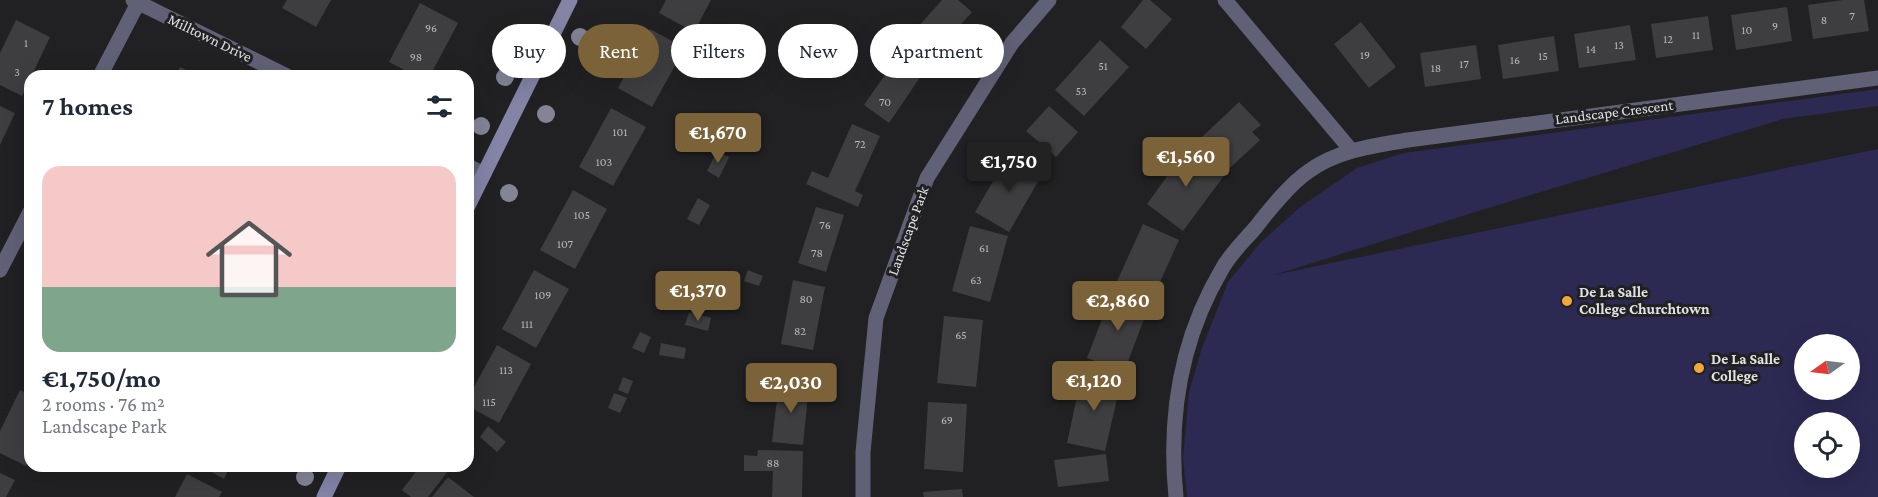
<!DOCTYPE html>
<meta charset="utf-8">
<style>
body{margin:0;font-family:"Crimson Pro",serif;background:#f2f2f3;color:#1f2937;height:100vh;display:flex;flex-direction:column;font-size:22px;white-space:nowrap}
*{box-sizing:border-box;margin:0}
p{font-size:20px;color:#747a83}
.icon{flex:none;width:33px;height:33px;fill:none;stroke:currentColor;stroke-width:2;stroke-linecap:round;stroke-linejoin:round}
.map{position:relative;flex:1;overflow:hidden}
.details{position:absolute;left:24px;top:70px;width:450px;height:402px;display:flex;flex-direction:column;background:#fff;border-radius:18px;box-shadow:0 6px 24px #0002}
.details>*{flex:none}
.banner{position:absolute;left:492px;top:24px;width:570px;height:54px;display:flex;gap:12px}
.needle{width:39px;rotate:256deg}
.tools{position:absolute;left:1794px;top:334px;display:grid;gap:12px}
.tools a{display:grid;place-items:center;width:66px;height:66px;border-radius:50%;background:#fff;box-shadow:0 6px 24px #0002;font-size:30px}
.price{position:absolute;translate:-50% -51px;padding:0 14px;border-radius:6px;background:#7c6239;color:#fff;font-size:20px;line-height:39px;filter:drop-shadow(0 2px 3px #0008)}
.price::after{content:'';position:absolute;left:50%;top:36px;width:18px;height:14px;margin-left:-9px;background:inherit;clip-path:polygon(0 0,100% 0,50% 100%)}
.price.current{background:#222;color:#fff}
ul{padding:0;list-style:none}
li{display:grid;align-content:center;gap:12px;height:318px;padding:0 18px}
li span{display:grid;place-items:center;height:186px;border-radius:18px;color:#555}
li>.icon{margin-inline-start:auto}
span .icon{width:108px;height:108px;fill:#fffc;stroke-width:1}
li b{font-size:26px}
h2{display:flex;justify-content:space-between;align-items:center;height:72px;padding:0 18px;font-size:26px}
.tag{padding:0 21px;border-radius:27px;background:#fff;box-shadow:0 6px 24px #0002;font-size:21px;line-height:54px}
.tag.current{background:#7c6239;color:#fff}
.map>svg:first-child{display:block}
</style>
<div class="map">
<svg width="1878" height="497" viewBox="0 0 1878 497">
<rect width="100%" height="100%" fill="#212124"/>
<path fill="#2c2953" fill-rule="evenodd" d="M1878 89V106L1783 119 1514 200 1274 275 1878 149V497H1187L1183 458 1189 392 1202 348 1228 282 1261 242 1300 207 1357 168 1404 153ZM1804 345H1850V390H1804ZM1804 423H1850V468H1804Z"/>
<path fill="#3e3e41" d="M287 0H331L316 27 282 8Z
M666 0H711L694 32 659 13Z
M942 0H958L972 12 932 57 909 37Z
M1143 0H1150L1172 19 1146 49 1121 27Z
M1843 0H1864L1869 31 1813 39 1808 5Z
M420 3 458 23 430 76H416L389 62Z
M1787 7 1792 41 1736 50 1731 15Z
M1708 16 1713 50 1656 58 1651 24Z
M16 20 50 37 22 96 0 85V53Z
M1361 22 1396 67 1369 88 1334 44Z
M1630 25 1636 60 1579 68 1574 34Z
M650 29 685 48 652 107 618 88Z
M1554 36 1559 71 1503 79 1498 45Z
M1100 40 1129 67 1084 116 1055 90Z
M1476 45 1481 79 1425 87 1420 53Z
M898 56 923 73 889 123 864 105Z
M180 67 199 76H176Z
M1239 102 1261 125 1252 132 1260 140 1230 168 1202 137Z
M0 106 15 113 0 145Z
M1049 106 1078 132 1056 157 1026 131Z
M611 108 646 127 613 186 579 167Z
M852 124 880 136 855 191 863 195 858 207 806 184 812 171 828 178Z
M1189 146 1226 173 1183 231 1147 204Z
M717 151 729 157 719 178 707 171Z
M1009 154 1043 173 1009 232 975 212Z
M573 190 607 209 575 269 540 250Z
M698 198 710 205 699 225 687 219Z
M816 207 844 215 826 272 798 263Z
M1143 224 1179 240 1150 304 1114 288Z
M970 226 1008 236 990 302 952 291Z
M534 270 569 289 536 348 502 329Z
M748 270 763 276 759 286 744 281Z
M793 280 825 287 813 350 781 344Z
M1112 293 1149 306 1124 372 1087 358Z
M689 312 711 318 708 331 685 325Z
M944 316 983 320 976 387 937 383Z
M640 332 651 337 644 353 632 348Z
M661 343 686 348 684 359 659 355Z
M497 345 531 364 499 423 468 406V398Z
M1082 373 1121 382 1105 451 1067 443Z
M623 377 633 381 628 394 618 390Z
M779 382 809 385 803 445 772 442Z
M20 390 30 395V458L26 466 0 453V431Z
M614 393 627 398 620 413 608 408Z
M928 402 967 404 963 472 924 469Z
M488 426 506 442 497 452 480 437Z
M758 450 803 451 802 497H772L773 471H744V455L757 456Z
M1106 454 1109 481 1058 487 1054 460Z
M201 466H230L224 479Z
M420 466H452L428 497H411L402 490Z
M0 473 15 480 6 497H0Z
M187 474 222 492 219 497H175Z
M448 477 474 497H432Z
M962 489 963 497H924L923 492Z"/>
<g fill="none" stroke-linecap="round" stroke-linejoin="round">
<path stroke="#606176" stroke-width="15" d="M133 0 287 76
M1225 0 1351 150
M100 76 138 3
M468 166 484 174
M0 270 30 212
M863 497V452L876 318 927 178 1012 43 1049 0
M1176 497C1168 417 1180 340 1222 269 1230 254 1244 241 1256 227 1268 211 1292 182 1309 171 1338 150 1373 146 1408 140L1878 78"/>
<path stroke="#8384a6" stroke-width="15" d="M468 206 570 0
M324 497 339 466"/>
</g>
<g fill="#838496">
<circle cx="580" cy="37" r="9"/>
<circle cx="505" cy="77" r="9"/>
<circle cx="546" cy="114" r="9"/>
<circle cx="481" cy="126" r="9"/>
<circle cx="509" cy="193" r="9"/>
<circle cx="305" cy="477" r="9"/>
</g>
<g fill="#eea83c" stroke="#212124" stroke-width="2">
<circle cx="1567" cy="301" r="6"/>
<circle cx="1699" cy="368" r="6"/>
</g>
<g text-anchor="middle" stroke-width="6" stroke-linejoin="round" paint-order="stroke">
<g font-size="12" fill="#b8b8ba">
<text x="1852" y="20">7</text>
<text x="1824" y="24">8</text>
<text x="1775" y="30">9</text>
<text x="431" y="32">96</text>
<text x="1747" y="34">10</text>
<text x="1696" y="39">11</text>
<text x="1668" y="43">12</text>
<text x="26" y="47">1</text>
<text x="1619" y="49">13</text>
<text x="1591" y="53">14</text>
<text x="1365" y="59">19</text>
<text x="1543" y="60">15</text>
<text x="416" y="61">98</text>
<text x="1515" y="64">16</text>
<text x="1464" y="68">17</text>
<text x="1103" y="70">51</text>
<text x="1436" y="72">18</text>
<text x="17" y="76">3</text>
<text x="1081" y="95">53</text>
<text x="885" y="106">70</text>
<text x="620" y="136">101</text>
<text x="860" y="148">72</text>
<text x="604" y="166">103</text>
<text x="582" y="219">105</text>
<text x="825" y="229">76</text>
<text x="565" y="248">107</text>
<text x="984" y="252">61</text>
<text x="817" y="257">78</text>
<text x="976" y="284">63</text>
<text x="543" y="299">109</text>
<text x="806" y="303">80</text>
<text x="527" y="328">111</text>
<text x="800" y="335">82</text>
<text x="961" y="339">65</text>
<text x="506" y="374">113</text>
<text x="489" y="406">115</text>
<text x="947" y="424">69</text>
<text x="773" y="467">88</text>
</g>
<g font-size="15" fill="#e1e1e3" stroke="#212124">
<text transform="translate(210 38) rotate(26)" y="5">Milltown Drive</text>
<text transform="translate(1614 112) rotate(-7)" y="5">Landscape Crescent</text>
<text transform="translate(908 231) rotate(-70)" y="5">Landscape Park</text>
</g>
<g font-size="15" font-weight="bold" fill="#e1e1e3" stroke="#212124" text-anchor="start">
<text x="1579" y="297">De La Salle<tspan x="1579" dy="17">College Churchtown</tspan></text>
<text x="1711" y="364">De La Salle<tspan x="1711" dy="17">College</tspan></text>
</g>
</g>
</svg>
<div class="tools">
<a><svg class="needle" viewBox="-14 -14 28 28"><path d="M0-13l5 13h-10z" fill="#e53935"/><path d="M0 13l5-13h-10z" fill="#747a83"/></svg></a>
<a><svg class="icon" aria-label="locate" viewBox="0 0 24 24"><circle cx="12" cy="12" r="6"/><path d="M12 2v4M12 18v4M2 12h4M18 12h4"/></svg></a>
</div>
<b class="price" style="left:718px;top:164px">€1,670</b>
<b class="price" style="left:1186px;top:188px">€1,560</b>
<b class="price current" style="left:1009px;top:193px">€1,750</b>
<b class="price" style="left:698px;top:322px">€1,370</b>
<b class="price" style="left:1118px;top:332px">€2,860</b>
<b class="price" style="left:1094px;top:412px">€1,120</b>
<b class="price" style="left:791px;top:414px">€2,030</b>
<div class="banner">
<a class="tag">Buy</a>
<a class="tag current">Rent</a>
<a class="tag">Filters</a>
<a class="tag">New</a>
<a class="tag">Apartment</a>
</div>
<section class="details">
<h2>7 homes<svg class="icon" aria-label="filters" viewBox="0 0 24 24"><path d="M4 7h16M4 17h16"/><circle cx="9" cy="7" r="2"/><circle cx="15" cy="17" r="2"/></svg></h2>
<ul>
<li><span style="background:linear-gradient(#f6c9c9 65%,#7fa58c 0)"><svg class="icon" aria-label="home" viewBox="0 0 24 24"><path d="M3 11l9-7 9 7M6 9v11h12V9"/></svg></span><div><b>€1,750/mo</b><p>2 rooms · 76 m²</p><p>Landscape Park</p></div></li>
</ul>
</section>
</div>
